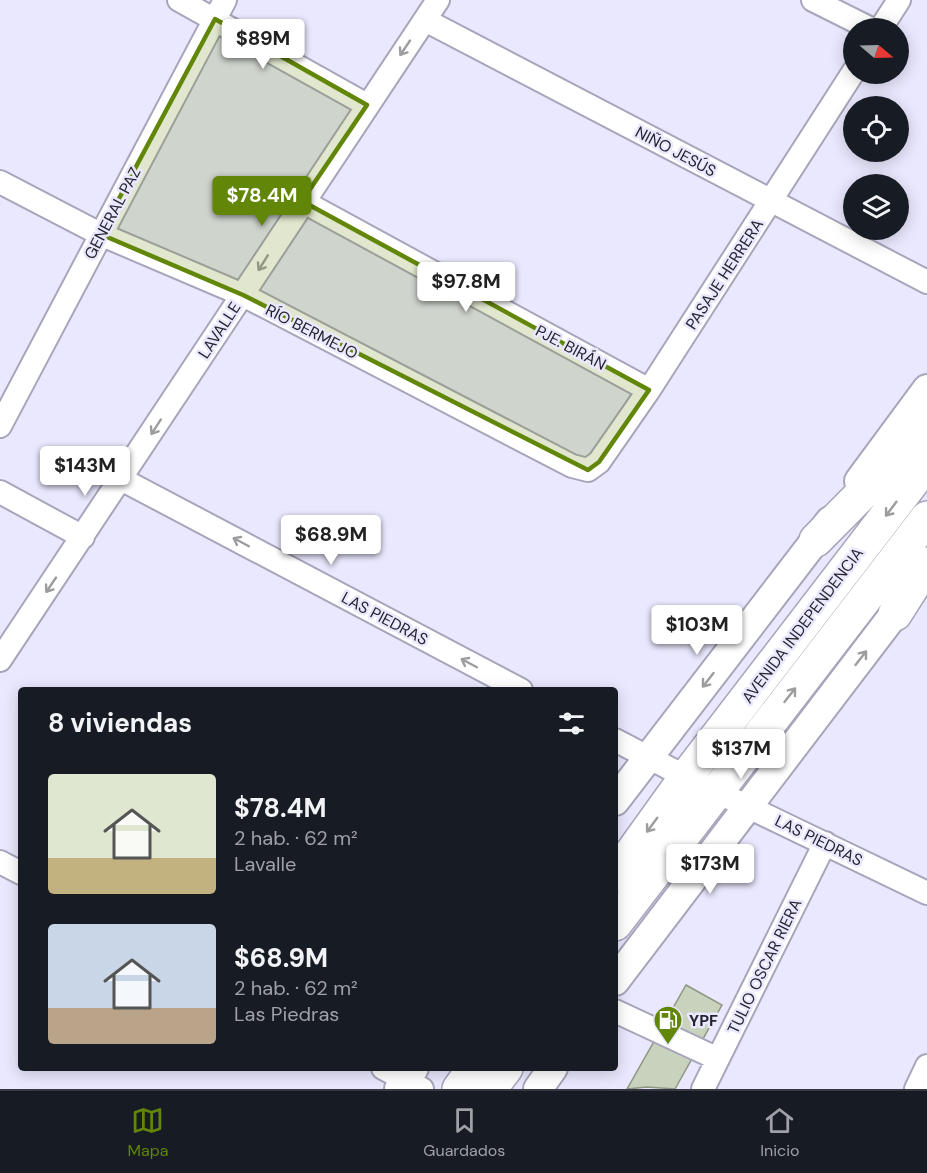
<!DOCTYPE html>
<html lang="es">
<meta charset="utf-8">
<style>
body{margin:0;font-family:"DM Sans",sans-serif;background:#20242c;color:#f1f3f6;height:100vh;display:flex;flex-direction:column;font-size:22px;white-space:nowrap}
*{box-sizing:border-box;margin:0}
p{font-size:20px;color:#9ea1a6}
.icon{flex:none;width:33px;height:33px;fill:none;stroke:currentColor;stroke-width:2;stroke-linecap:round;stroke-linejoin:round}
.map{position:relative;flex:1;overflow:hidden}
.panel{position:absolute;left:18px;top:687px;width:600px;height:384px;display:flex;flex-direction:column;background:#171b24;border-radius:6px;box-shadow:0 3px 15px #0003}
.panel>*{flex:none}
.needle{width:39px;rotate:109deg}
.buttons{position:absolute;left:843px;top:18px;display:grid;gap:12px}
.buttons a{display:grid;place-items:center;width:66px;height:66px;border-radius:50%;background:#171b24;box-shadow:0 3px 15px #0003;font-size:30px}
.price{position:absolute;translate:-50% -51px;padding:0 14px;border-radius:6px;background:#fff;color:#222;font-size:20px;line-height:39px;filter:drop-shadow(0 2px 3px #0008)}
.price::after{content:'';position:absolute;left:50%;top:36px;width:18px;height:14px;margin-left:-9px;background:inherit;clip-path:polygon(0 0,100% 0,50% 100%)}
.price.current{background:#628608;color:#fff}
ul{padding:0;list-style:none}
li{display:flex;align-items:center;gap:18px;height:150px;padding:0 30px}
li span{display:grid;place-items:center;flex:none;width:168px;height:120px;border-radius:6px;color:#555}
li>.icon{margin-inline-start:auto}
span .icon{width:72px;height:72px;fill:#fffc;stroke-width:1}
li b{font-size:26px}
h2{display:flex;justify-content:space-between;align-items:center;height:72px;padding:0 30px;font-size:26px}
.dock{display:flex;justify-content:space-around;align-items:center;height:84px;border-top:2px solid #363941;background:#171b24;font-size:16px;color:#9ea1a6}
.dock a{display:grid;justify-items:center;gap:3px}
.dock .current{color:#628608}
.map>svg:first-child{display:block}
</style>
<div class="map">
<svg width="927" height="1089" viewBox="0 0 927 1089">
<rect width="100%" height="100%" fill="#eae8fe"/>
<path fill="#c9d2bd" stroke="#8e9783" stroke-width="1.5" d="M686 985 722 1005 675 1089 647 1087 627 1089Z"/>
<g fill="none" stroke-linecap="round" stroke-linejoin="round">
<g stroke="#a8a5bb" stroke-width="26">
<path id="minor" d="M179 0 367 105
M813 0 869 28
M425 20 927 282
M881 28 899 0
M0 182 100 234 243 295 572 466 588 470 599 462 649 390 854 71
M302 201 649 390
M0 426 225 0
M121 479 521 690
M0 492 83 537
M0 660 438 0
M615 740 686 777 927 893
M0 862 21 873
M615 1011 718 1059
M383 1068 422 1089
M703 1089 825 843
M916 1089 927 1066"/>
</g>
<g stroke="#a8a5bb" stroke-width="32">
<path id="major" d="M859 481 927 389
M615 801 830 521
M615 981 908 596
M399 1089 414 1068
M538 1089 553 1068"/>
</g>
<g stroke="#a8a5bb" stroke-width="36">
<path id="highway" d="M816 540 927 428
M895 614 927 564
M615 876 686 777 927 463
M615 924 927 518
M459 1089 474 1068
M490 1089 506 1068"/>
</g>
<use href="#minor" stroke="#fff" stroke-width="22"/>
<use href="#major" stroke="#fff" stroke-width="28"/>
<use href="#highway" stroke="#fff" stroke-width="33"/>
</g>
<defs><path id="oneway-shaft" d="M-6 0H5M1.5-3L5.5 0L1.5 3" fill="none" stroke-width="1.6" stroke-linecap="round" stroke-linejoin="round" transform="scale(1.5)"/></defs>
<g stroke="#9d9da0">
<use href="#oneway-shaft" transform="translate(405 48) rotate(124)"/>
<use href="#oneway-shaft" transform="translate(263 263) rotate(122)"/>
<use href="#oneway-shaft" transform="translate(156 427) rotate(123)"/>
<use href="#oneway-shaft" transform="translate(891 509) rotate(127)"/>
<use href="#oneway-shaft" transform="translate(241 542) rotate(-152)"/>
<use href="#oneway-shaft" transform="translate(51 585) rotate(124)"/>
<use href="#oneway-shaft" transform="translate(861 658) rotate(-52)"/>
<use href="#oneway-shaft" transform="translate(469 663) rotate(-152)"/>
<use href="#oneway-shaft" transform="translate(708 680) rotate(128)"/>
<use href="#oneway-shaft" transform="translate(790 695) rotate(-52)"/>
<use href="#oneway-shaft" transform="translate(652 825) rotate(126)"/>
</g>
<path fill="#628608" fill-opacity="0.2" stroke="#628608" stroke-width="4.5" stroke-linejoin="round" d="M215 19 367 105 302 201 649 390 599 462 588 470 243 295 100 234Z"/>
<defs>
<g id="fuel-pin" transform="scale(1.5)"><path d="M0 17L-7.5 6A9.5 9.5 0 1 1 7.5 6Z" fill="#628608" stroke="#eae8fe"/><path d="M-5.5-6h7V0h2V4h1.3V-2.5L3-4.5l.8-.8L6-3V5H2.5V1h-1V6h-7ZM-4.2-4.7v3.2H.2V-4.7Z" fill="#fff"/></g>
</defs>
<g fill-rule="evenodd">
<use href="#fuel-pin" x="668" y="1020"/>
</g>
<g text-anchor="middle" stroke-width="5" stroke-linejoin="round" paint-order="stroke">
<g font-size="16" fill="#26252d" stroke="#eae8fe">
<text transform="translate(676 151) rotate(28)" y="6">NIÑO JESÚS</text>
<text transform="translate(112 213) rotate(-62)" y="6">GENERAL PAZ</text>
<text transform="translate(724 274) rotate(-57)" y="6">PASAJE HERRERA</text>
<text transform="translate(219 330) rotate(-57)" y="6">LAVALLE</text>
<text transform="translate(312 331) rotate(27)" y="6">RÍO BERMEJO</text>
<text transform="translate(571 347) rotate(28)" y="6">PJE. BIRÁN</text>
<text transform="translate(385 618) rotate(28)" y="6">LAS PIEDRAS</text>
<text transform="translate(802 625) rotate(-53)" y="6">AVENIDA INDEPENDENCIA</text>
<text transform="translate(819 840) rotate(26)" y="6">LAS PIEDRAS</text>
<text transform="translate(764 966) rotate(-64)" y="6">TULIO OSCAR RIERA</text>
</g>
<g font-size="16" font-weight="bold" fill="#26252d" stroke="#eae8fe" text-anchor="start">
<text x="689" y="1026">YPF</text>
</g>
</g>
</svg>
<div class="buttons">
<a><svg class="needle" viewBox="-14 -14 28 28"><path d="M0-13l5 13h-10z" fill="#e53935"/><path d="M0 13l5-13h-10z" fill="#9ea1a6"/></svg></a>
<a><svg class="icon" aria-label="locate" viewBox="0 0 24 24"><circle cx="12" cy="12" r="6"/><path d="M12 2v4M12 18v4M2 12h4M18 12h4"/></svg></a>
<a><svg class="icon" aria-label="layers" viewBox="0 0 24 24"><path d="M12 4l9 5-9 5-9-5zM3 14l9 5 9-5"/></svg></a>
</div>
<b class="price" style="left:263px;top:70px">$89M</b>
<b class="price current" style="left:262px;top:227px">$78.4M</b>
<b class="price" style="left:466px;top:313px">$97.8M</b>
<b class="price" style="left:85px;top:497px">$143M</b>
<b class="price" style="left:331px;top:566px">$68.9M</b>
<b class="price" style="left:697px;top:656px">$103M</b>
<b class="price" style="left:741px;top:780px">$137M</b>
<b class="price" style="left:710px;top:895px">$173M</b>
<section class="panel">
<h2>8 viviendas<svg class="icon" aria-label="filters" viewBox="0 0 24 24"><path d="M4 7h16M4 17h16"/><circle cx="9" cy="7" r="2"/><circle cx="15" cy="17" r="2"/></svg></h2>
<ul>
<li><span style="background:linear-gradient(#dfe7d0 70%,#c2b280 0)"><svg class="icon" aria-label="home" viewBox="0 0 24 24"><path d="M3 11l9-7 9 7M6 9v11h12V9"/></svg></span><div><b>$78.4M</b><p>2 hab. · 62 m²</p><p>Lavalle</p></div></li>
<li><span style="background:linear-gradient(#c9d6e8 70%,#b9a48a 0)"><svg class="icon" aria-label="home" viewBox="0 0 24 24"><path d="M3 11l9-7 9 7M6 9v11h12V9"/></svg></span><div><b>$68.9M</b><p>2 hab. · 62 m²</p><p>Las Piedras</p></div></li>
</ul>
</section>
</div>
<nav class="dock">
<a class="current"><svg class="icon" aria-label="map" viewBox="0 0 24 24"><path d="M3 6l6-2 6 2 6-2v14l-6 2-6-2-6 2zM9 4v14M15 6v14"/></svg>Mapa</a>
<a><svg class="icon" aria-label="saved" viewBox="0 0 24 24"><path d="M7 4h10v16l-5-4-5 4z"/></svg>Guardados</a>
<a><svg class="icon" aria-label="home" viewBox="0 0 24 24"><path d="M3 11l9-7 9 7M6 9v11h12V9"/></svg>Inicio</a>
</nav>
